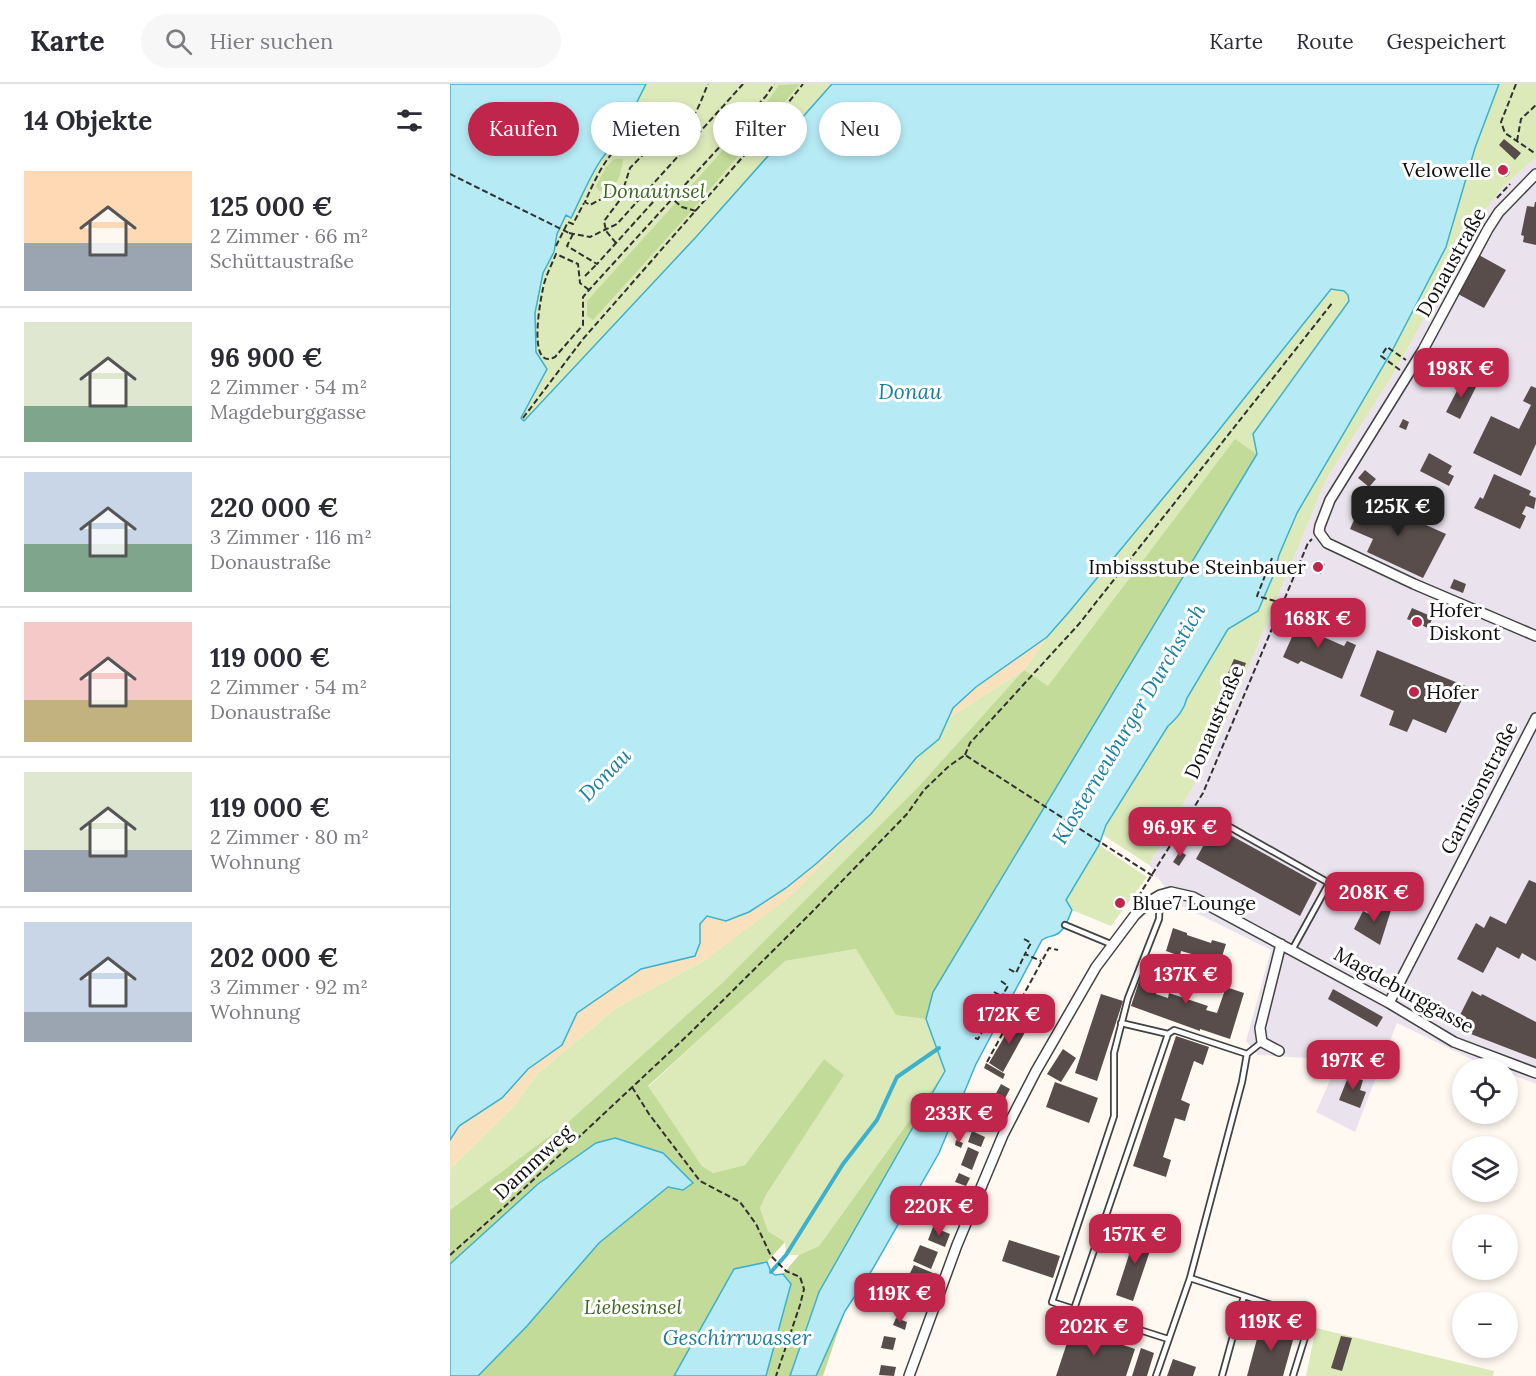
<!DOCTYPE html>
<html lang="de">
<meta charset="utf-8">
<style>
body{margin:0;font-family:Lora,serif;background:#f7f7f7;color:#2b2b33;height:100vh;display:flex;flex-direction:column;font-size:22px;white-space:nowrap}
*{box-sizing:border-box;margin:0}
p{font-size:20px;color:#7c7c81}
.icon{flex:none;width:33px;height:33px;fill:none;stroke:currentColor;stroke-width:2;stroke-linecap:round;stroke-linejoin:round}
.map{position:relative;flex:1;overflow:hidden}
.drawer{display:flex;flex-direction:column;background:#fff;width:450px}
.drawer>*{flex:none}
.guide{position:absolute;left:18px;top:18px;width:570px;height:54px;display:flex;gap:12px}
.tools{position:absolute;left:1002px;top:974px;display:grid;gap:12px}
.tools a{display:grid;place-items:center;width:66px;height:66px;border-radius:50%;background:#fff;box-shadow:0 3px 9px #0003;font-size:30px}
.price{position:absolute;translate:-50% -51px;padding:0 14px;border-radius:12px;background:#c0264c;color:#fff;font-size:20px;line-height:39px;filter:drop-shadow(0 2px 3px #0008)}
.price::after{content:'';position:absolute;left:50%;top:36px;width:18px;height:14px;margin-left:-9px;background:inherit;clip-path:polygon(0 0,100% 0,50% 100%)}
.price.active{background:#222;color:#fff}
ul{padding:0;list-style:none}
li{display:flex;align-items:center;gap:18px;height:150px;padding:0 24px}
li+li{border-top:2px solid #e1e1e2}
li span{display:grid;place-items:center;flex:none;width:168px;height:120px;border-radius:0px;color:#555}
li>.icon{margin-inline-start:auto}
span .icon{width:72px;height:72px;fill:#fffc;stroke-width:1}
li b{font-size:26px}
h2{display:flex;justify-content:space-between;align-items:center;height:72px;padding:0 24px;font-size:26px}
.chip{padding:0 21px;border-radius:27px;background:#fff;box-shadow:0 3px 9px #0003;font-size:21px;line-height:54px}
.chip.active{background:#c0264c;color:#fff}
header{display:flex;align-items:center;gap:36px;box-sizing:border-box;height:84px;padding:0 30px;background:#fff;border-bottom:2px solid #e1e1e2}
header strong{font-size:28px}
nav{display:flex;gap:33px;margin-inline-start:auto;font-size:21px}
.search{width:420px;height:54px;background:#f7f7f7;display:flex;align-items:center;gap:15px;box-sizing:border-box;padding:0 21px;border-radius:33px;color:#7c7c81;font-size:22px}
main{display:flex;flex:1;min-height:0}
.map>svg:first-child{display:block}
</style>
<header>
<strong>Karte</strong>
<div class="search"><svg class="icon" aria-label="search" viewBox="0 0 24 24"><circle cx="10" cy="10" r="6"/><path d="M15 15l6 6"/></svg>Hier suchen</div>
<nav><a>Karte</a><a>Route</a><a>Gespeichert</a></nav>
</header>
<main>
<section class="drawer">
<h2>14 Objekte<svg class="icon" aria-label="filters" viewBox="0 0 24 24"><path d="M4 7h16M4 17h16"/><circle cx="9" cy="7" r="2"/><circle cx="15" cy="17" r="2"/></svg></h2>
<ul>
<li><span style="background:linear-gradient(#ffd9b3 60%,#9aa5b1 0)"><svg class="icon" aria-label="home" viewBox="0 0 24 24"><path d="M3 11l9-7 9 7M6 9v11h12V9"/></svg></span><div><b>125 000 €</b><p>2 Zimmer · 66 m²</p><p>Schüttaustraße</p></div></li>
<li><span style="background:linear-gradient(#dfe7d0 70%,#7fa58c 0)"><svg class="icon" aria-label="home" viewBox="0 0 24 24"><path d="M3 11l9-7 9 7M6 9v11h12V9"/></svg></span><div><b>96 900 €</b><p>2 Zimmer · 54 m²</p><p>Magdeburggasse</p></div></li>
<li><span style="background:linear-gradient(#c9d6e8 60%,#7fa58c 0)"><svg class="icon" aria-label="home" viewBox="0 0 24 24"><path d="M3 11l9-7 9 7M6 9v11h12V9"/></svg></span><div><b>220 000 €</b><p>3 Zimmer · 116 m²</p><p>Donaustraße</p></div></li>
<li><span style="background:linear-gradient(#f6c9c9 65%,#c2b280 0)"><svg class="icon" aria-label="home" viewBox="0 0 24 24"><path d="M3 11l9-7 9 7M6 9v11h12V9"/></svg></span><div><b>119 000 €</b><p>2 Zimmer · 54 m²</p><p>Donaustraße</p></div></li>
<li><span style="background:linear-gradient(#dfe7d0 65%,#9aa5b1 0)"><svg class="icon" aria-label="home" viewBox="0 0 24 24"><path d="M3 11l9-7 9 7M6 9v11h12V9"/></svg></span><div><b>119 000 €</b><p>2 Zimmer · 80 m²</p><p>Wohnung</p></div></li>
<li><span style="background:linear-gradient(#c9d6e8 75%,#9aa5b1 0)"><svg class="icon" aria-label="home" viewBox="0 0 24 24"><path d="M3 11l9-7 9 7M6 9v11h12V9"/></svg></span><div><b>202 000 €</b><p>3 Zimmer · 92 m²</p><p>Wohnung</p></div></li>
</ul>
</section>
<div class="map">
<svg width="1086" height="1292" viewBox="0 0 1086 1292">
<rect width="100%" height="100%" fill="#fff9f1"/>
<path fill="#eae3ed" d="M1086 74V1000L1058 989V984H1045L1019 974 947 939 905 1048 866 1028 889 976 808 971 796 957 821 866 726 819 699 781 765 664 876 396 941 294 1036 125 1055 101Z"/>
<path fill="#dceaba" d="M196 0H382L246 153 74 337 71 334 97 285 86 268 85 229 93 189 104 167 107 150 116 131 121 133C138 101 149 65 183 46L182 28Z
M1049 0H1086V74L1055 101 1036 125 941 294 876 396 765 664 699 781 653 751 656 741 718 642C728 633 734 626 737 614L778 544 808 527 824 490 829 471 847 429 1025 64Z
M881 205 894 207 898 211 899 217 803 350 807 370 785 356 598 603 574 587 469 702 272 899 117 1039 0 1126V1085L63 1023 88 989 166 924 257 875 421 730 466 674 489 655 500 633 574 586 597 553 619 528Z
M649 761 697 793 661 842 622 826 616 817Z
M406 865 446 930 476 935 495 987 369 1162 349 1171H336L335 1158 318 1147 310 1124 316 1111 393 991 374 975 295 1081 263 1089 252 1082 198 1003 334 877Z
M866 1244 1044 1287 1043 1292H856Z"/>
<path fill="#c3db99" d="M350 0 238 131 143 236 137 232V217L320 14 329 1Z
M164 75H173C171 91 168 106 149 107L146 102 156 83Z
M785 355 807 370 483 908 476 935 446 931 406 865 335 877 198 1002 252 1082 263 1089 295 1081 374 975 394 991 316 1111 310 1124 318 1147 335 1158 317 1178 284 1185 224 1292H25L149 1159 218 1103 233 1106 242 1098 213 1069 88 1100 0 1180V1126L117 1039 272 899 469 702 574 586 598 602Z
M495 987 369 1208 340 1292H316L341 1200 333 1190 349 1171 369 1162Z
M395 1227 373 1292H366Z"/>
<path fill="#fae1bd" d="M597 553 574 586 500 633 503 624 526 603Z
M421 730 342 811 257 875 166 924 88 989 63 1023 0 1085V1056L9 1042 52 1014 78 985 112 961 127 929 191 885 245 872 250 859V840L257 831 276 837C333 814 376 771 421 730Z"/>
<path fill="#b6ebf6" stroke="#3cb0cd" stroke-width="1.5" d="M0 0H196L182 28 183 46C149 64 138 101 121 134L116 131 107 150 104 168 93 189 85 229 86 268 97 285 71 334 74 337 246 153 382 0H1049L1025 64 996 163 942 267 847 429 829 471 824 490 808 527 778 545 737 614C734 626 728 633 718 642L656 741 649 761 616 816 622 826C618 835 615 847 605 851 600 853 597 852 592 856L526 980 489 1069 422 1186 395 1227 366 1292H340L369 1208 495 987 476 935 483 908 807 370 803 350 899 217 898 211 894 207 881 205 757 361 619 528 597 553 526 603 503 624 489 655 466 674 421 730 367 779 336 804 299 828 276 837 257 832 250 840V859L245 872 191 885 127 929 112 961 78 985 52 1014 9 1042 0 1056Z
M165 1054 213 1069 243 1099 233 1106 218 1103 149 1159 77 1242 28 1292H0V1180L88 1100 146 1059Z
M317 1178 321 1188 325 1191 333 1190 341 1200 316 1292H224L284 1185Z"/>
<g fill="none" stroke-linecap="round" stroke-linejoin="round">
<path stroke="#3cb0cd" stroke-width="4" d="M321 1188 336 1171 393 1080 427 1036 447 993 489 964"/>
</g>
<path fill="#584d4b" d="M1054 55 1071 69 1065 76 1049 61Z
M1048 87a6 6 0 1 1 12 0a6 6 0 1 1-12 0Z
M1085 118H1086V161L1073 158 1074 152 1071 151 1077 122 1084 123Z
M1029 171 1056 186 1034 224 1008 210Z
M1013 295 1027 301 1010 335 996 328Z
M1081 302 1086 304V360L1071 392 1023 369 1041 332 1069 345 1081 321 1073 317Z
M953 335 959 338 956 346 949 343Z
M979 369 1002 382 998 389 1004 392 999 402 970 387Z
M915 386 926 395 919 403 908 394Z
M1044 390 1081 407 1079 411 1086 414 1084 425 1076 422 1072 430 1076 432 1070 445 1024 424 1030 413 1033 415Z
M914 413 996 450 973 494 917 468 923 455 900 445Z
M866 476 875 480 871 490 862 486Z
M1004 495 1016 500 1013 509 1000 504Z
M962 524 983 533 978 544 957 535Z
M853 528 868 534 862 548 894 562 897 557 906 561 892 595 851 577 848 580 833 573Z
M927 566 1018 603 996 649 963 635 957 648 939 641 944 627 910 612Z
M784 575 796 579 790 594 778 589Z
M764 742 867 799 850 832 746 775Z
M730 767 736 771 729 782 723 778Z
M1079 796 1086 799V877L1072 869 1069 875 1047 863 1033 889 1007 875 1026 839 1034 844 1040 832 1056 840Z
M931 817 942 823 930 861 904 845 913 827 923 832Z
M723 844 737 849V851L761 859 762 856 776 860 768 885 754 881 756 874 731 867 730 872 716 867Z
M696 876 715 883 706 910 718 914 719 909 758 922 756 926 767 929 776 903 794 909 780 955 750 945V947L681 922Z
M883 905 933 933 927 943 878 915Z
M1022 907 1031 912 1032 910 1086 938V975L1013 947 1016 940 1008 935Z
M651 910 673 917 647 997 625 989Z
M566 933 579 941 553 988 539 979Z
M726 952 759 963 753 981 744 977 731 1016 740 1020 735 1037 725 1034 713 1073 721 1076 716 1093 683 1082Z
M613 965 626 974 611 998 597 990Z
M536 979 555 990 553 995 534 984Z
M902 983 906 985 903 994 913 996 910 1006 916 1008 910 1024 889 1016Z
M605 998 648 1014 639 1039 596 1023Z
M551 1000 560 1005 551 1022 542 1017Z
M524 1025 532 1027 531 1033 522 1031Z
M522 1047 535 1053 531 1063 518 1058Z
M506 1056 513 1059 511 1064 505 1061Z
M518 1063 529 1068 522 1086 511 1081Z
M509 1089 520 1094 516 1102 505 1098Z
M501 1109 512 1113 507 1126 496 1121Z
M483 1143 500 1150 495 1163 478 1156Z
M687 1146 705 1152 683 1217 666 1211Z
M559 1156 610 1172 603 1194 552 1177Z
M470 1161 488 1168 481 1185 463 1177Z
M464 1181 483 1189 471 1219 459 1214 467 1192 460 1189Z
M446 1234 457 1238 455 1246 443 1241Z
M811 1240 845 1249 833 1292H797Z
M622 1244 685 1265 676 1292H606Z
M434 1252 446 1254 443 1266 431 1264Z
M891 1252 902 1254 892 1287 881 1284Z
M691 1264 704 1269 697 1292H682Z
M723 1275 746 1283 743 1292H717Z
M431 1281 446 1283 444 1292 429 1291Z"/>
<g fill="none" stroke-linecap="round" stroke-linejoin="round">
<g stroke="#424242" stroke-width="8">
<path id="service" d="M771 738 879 799
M710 811 709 835 678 914 664 969V1032L602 1218 718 1255
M615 841 663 861
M842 866 879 799 912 817
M718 950 724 946 797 970
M740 1194 861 1234 843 1292
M624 1225 718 950 671 939
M706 1292 740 1194 792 998 797 970 812 958
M772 1292 794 1212"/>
</g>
<g stroke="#424242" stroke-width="12">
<path id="minor" d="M1086 90 1049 128 1038 145 973 266 880 416 870 442 869 448 877 459 964 500 1086 552
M939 919 1086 634
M829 967 812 958 810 944 831 860
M459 1292 507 1161 553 1051 586 987 646 883 685 831 700 817 710 811 721 808 743 813 939 919 1004 958 1086 989"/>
</g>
<path stroke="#313131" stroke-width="2" stroke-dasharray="6 3" stroke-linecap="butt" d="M1066 0 1051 38 1055 49 1086 70
M1067 57 1071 35 1086 21
M174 103 180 84 219 44
M1047 114 1060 100
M119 149 140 153 167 140 293 0
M123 150 117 162 147 180 213 107 232 123 246 127
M166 159 156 147 154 137 176 108 174 103 140 121 135 118C149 86 166 50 204 43 215 42 226 48 236 40 247 32 252 13 258 0
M106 162 118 138 123 140 134 119
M135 192 147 180
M139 206 130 199 128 180 106 170C102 180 97 189 94 200 91 212 76 288 105 273L133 241V213L139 206 316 12 324 0
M950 286 931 272 937 263 956 276
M73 334 133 255 319 43 353 0
M822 474 807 512 825 517 826 520 833 521
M515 671 520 659 629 540 883 218
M688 813 753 709 858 459 862 455
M574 855 581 859 575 870
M559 885 566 889 575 870 591 877
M551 897 558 902 553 910 569 919
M544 908 551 912 553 910
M538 922 544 927 539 936
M525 954 528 955 539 936 555 945
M537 978 599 864 608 866
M182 1003 199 1030 250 1097 290 1118 306 1140 321 1172 336 1187 350 1193 354 1205 350 1221 326 1292
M0 1171 51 1126 239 950 360 830 457 730 474 706 499 682 515 671 703 792"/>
<use href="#service" stroke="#fff" stroke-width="4.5"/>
<use href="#minor" stroke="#fff" stroke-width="9"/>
<path stroke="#313131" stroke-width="2" stroke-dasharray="6 3" stroke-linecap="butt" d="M0 90 119 149"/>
</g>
<g fill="#c0264c" stroke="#fff" stroke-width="2">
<circle cx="1053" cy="86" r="6"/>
<circle cx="868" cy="483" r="6"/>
<circle cx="967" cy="538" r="6"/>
<circle cx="964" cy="608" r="6"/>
<circle cx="670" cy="819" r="6"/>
</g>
<g text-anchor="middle" stroke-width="6" stroke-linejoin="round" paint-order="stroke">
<g font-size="20" fill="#0f0f0f" stroke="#fff" text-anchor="start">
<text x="1041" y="93" text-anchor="end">Velowelle</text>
<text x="856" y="490" text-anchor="end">Imbissstube Steinbauer</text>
<text x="979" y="533">Hofer<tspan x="979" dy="23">Diskont</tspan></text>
<text x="976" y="615">Hofer</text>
<text x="682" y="826">Blue7 Lounge</text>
</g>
<g font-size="20" font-style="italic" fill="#3c671e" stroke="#fff">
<text x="204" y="114">Donauinsel</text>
<text x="183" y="1230">Liebesinsel</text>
</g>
<g font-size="20" fill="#0f0f0f" stroke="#fff">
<text transform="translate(1001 178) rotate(-61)" y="7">Donaustraße</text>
<text transform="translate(764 638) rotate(-67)" y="7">Donaustraße</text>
<text transform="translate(1029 704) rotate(-63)" y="7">Garnisonstraße</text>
<text transform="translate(954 906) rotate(29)" y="7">Magdeburggasse</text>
<text transform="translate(83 1078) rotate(-43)" y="7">Dammweg</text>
</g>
<g font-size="21" font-style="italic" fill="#1780a1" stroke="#fff">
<text x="460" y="315">Donau</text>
<text transform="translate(679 640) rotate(-59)" y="7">Klosterneuburger Durchstich</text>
<text transform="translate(155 691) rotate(-46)" y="7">Donau</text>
<text x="287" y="1261">Geschirrwasser</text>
</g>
</g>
</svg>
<div class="tools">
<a><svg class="icon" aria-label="locate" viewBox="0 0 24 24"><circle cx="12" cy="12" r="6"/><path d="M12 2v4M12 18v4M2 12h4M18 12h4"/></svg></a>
<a><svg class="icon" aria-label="layers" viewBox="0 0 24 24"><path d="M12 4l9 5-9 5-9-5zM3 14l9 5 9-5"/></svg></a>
<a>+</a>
<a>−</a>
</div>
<b class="price" style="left:1011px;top:315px">198K €</b>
<b class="price active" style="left:948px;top:453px">125K €</b>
<b class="price" style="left:868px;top:565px">168K €</b>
<b class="price" style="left:730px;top:774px">96.9K €</b>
<b class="price" style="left:924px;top:839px">208K €</b>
<b class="price" style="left:736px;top:921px">137K €</b>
<b class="price" style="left:559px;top:961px">172K €</b>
<b class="price" style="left:903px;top:1007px">197K €</b>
<b class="price" style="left:509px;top:1060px">233K €</b>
<b class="price" style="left:489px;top:1153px">220K €</b>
<b class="price" style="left:685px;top:1181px">157K €</b>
<b class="price" style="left:450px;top:1240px">119K €</b>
<b class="price" style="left:821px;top:1268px">119K €</b>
<b class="price" style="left:644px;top:1273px">202K €</b>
<div class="guide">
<a class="chip active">Kaufen</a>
<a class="chip">Mieten</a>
<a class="chip">Filter</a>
<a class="chip">Neu</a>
</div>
</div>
</main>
